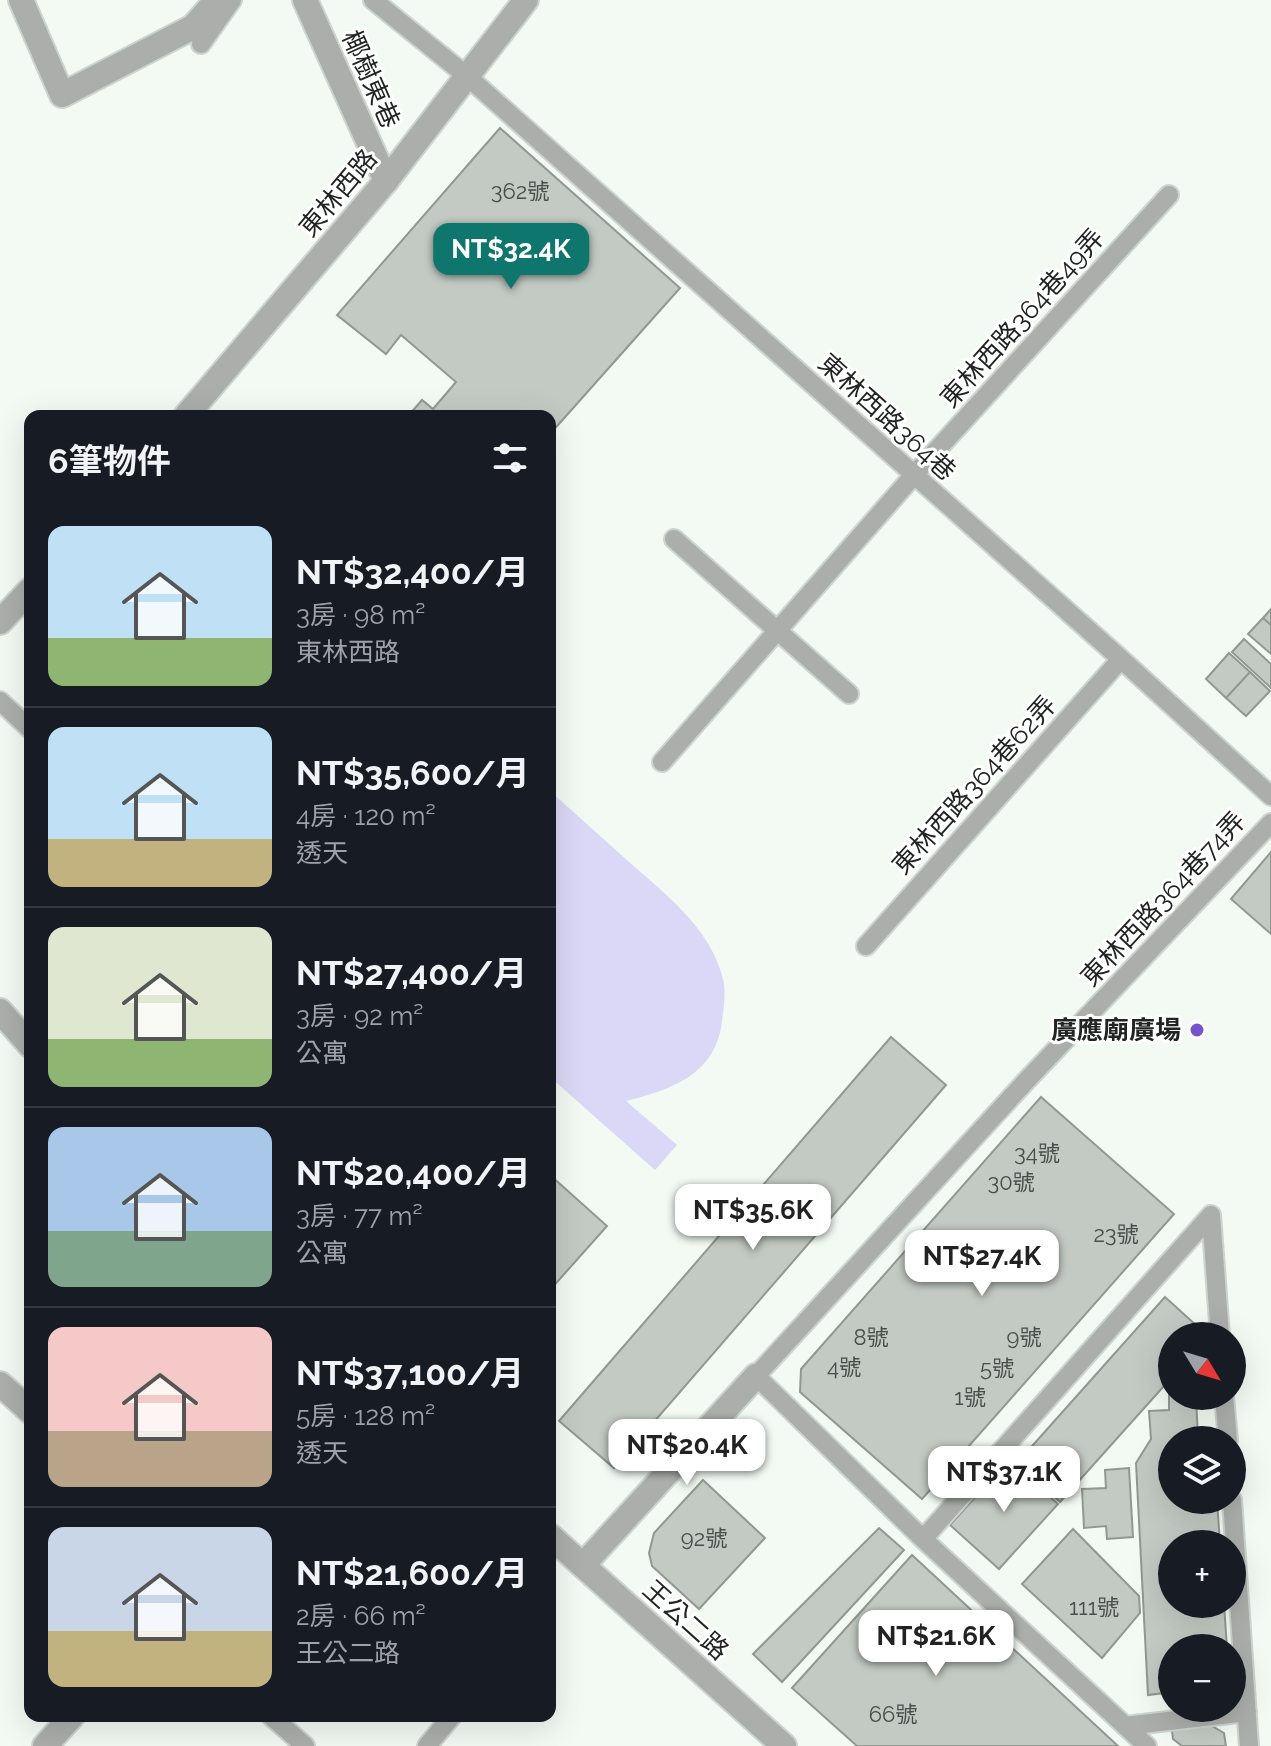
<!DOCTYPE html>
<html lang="zh-TW">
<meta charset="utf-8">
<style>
body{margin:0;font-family:Raleway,"Noto Sans TC",sans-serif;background:#20242c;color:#f1f3f6;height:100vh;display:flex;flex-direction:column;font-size:30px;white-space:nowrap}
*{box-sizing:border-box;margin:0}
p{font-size:26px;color:#9ea1a6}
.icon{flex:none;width:44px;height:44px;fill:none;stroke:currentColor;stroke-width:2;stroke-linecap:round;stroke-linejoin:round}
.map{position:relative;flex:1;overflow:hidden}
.panel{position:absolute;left:24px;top:410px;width:532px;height:1312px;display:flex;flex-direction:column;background:#171b24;border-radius:16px;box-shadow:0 8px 32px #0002}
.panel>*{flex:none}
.needle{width:52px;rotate:128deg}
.buttons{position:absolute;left:1158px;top:1322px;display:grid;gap:16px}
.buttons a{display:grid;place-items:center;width:88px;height:88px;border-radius:50%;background:#171b24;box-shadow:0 8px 32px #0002;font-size:40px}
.price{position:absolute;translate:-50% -68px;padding:0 18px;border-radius:16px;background:#fff;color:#222;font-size:26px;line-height:52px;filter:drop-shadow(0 2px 4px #0008)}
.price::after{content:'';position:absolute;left:50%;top:48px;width:24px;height:18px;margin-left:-12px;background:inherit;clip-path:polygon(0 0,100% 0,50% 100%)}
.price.on{background:#0f766e;color:#fff}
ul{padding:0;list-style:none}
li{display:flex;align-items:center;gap:24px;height:200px;padding:0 24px}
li+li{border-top:2px solid #363941}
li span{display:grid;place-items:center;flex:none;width:224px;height:160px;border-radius:16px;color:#555}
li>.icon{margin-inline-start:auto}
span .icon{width:96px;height:96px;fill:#fffc;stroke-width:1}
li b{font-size:34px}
h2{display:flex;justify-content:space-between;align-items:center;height:96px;padding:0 24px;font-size:34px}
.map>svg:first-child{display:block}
</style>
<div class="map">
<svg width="1271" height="1746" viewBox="0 0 1271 1746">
<rect width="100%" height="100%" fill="#f3faf4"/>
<path fill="#dbd7f6" d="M550 791C576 814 602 838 628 861 665 894 710 927 723 979 726 992 724 1007 722 1021 716 1075 670 1090 626 1101L677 1145 655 1170 550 1077Z"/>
<path fill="#c3cac3" stroke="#919892" stroke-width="2" d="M500 128 680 288 550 434V416H408L422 400 433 409 456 382 401 335 386 354 337 315Z
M1271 609V625L1263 618Z
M1263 618 1271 625V654L1248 634Z
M1244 639 1271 664V688L1232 652Z
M1229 653 1250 672 1226 698 1206 679Z
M1250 672 1270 691 1246 716 1226 698Z
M1271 852V934L1231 899Z
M891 1037 946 1085 614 1468 559 1421Z
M1041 1097 1174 1214 922 1499 800 1392 801 1369Z
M550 1175 607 1226 550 1290Z
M1165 1297 1208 1336H1172V1377L1060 1502 1017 1463Z
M1169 1385H1172V1396H1196L1198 1440H1172V1500H1217L1220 1544H1172V1604H1224L1227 1648H1172V1692L1148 1695 1136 1463 1151 1439 1149 1411 1169 1410Z
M1009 1460 1058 1504 999 1569 950 1525Z
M1129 1468 1133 1537 1107 1539 1106 1526 1084 1528 1082 1489 1106 1488 1105 1470Z
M703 1480 765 1538 699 1609 652 1566 649 1553 654 1533Z
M879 1528 904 1550 782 1682 753 1654Z
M1073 1529 1139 1596 1140 1613 1102 1658 1022 1584Z
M912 1555 1118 1746H857L792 1688Z
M1202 1720 1224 1733 1226 1746H1182L1173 1739 1171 1723Z"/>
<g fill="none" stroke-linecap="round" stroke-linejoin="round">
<g stroke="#cdd3ce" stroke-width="22">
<path id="service" d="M373 0 468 77 1121 659 1271 796
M201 44 232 0
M674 539 849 694
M0 701 30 729
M662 762 914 475 1169 195
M866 946 1121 659
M1211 1215 1220 1336
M1224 1396 1228 1440
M1232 1500 1249 1746
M923 1539 1211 1215
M271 1716 305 1746
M1125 1726 1247 1712
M427 1746 452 1716
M1147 1746 923 1539 756 1376 1027 1080 1271 823"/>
</g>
<g stroke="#cdd3ce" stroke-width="28">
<path id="minor" d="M21 0 62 95 193 27 217 0
M305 0 386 181
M0 1011 30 1045
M0 1384 30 1411
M550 1536 784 1746
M583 1565 756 1376
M45 1746 72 1716"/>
</g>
<g stroke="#cdd3ce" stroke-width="28">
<path id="tertiary" d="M186 416 386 181 526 0
M0 622 30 590"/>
</g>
<use href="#service" stroke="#abaeab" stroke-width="18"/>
<use href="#minor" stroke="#abaeab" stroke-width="24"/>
<use href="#tertiary" stroke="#abaeab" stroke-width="24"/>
</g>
<circle fill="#7654ce" stroke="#fff" stroke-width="3" cx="1197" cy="1030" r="8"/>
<g text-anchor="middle" stroke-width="6" stroke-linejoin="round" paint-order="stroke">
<g font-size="22" fill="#4a4e4a">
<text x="520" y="199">362號</text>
<text x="1037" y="1161">34號</text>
<text x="1011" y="1190">30號</text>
<text x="1116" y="1242">23號</text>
<text x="871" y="1345">8號</text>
<text x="1024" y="1345">9號</text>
<text x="844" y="1375">4號</text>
<text x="997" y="1376">5號</text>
<text x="970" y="1405">1號</text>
<text x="704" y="1546">92號</text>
<text x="1094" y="1615">111號</text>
<text x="893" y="1722">66號</text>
</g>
<g font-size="26" fill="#212422" stroke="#fff">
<text transform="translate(371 79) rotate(66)" y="9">椰樹東巷</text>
<text transform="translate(338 193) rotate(-50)" y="9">東林西路</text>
<text transform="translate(1022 318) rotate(-48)" y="9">東林西路364巷49弄</text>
<text transform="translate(887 417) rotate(42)" y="9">東林西路364巷</text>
<text transform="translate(974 785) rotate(-48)" y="9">東林西路364巷62弄</text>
<text transform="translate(1163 899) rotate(-47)" y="9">東林西路364巷74弄</text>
<text transform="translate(686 1620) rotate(42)" y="9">王公二路</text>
</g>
<g font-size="26" font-weight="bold" fill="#212422" stroke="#fff" text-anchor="end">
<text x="1181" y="1039">廣應廟廣場</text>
</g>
</g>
</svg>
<div class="buttons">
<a><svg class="needle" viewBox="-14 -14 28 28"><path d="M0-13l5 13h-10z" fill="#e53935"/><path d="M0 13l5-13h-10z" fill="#9ea1a6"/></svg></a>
<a><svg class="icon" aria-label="layers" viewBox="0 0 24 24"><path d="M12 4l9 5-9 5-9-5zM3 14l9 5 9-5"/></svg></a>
<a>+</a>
<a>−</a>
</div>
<b class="price on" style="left:511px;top:291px">NT$32.4K</b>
<b class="price" style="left:753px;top:1252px">NT$35.6K</b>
<b class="price" style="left:982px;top:1298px">NT$27.4K</b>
<b class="price" style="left:687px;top:1487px">NT$20.4K</b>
<b class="price" style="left:1004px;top:1514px">NT$37.1K</b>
<b class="price" style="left:936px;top:1678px">NT$21.6K</b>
<section class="panel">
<h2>6筆物件<svg class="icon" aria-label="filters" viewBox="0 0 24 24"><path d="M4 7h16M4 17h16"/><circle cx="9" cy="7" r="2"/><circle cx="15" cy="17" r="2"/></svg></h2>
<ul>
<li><span style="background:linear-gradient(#bfe0f5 70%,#8fb573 0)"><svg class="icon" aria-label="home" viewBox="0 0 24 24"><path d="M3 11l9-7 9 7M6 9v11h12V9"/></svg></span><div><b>NT$32,400/月</b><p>3房 · 98 m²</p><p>東林西路</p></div></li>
<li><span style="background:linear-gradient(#bfe0f5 70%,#c2b280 0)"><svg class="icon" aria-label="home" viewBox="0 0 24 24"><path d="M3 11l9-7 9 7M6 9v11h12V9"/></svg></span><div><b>NT$35,600/月</b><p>4房 · 120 m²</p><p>透天</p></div></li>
<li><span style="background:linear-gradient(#dfe7d0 70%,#8fb573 0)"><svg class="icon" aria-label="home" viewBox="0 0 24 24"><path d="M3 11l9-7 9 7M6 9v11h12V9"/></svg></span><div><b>NT$27,400/月</b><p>3房 · 92 m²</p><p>公寓</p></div></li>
<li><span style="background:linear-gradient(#a9c7e8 65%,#7fa58c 0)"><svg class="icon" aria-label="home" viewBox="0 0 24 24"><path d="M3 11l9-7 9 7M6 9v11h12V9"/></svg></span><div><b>NT$20,400/月</b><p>3房 · 77 m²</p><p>公寓</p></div></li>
<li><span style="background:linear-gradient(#f6c9c9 65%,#b9a48a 0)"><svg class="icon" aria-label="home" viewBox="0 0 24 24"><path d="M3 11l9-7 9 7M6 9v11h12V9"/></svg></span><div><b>NT$37,100/月</b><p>5房 · 128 m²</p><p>透天</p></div></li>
<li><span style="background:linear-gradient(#c9d6e8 65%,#c2b280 0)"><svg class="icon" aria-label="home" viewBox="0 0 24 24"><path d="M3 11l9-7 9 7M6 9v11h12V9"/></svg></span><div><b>NT$21,600/月</b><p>2房 · 66 m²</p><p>王公二路</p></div></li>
</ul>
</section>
</div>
